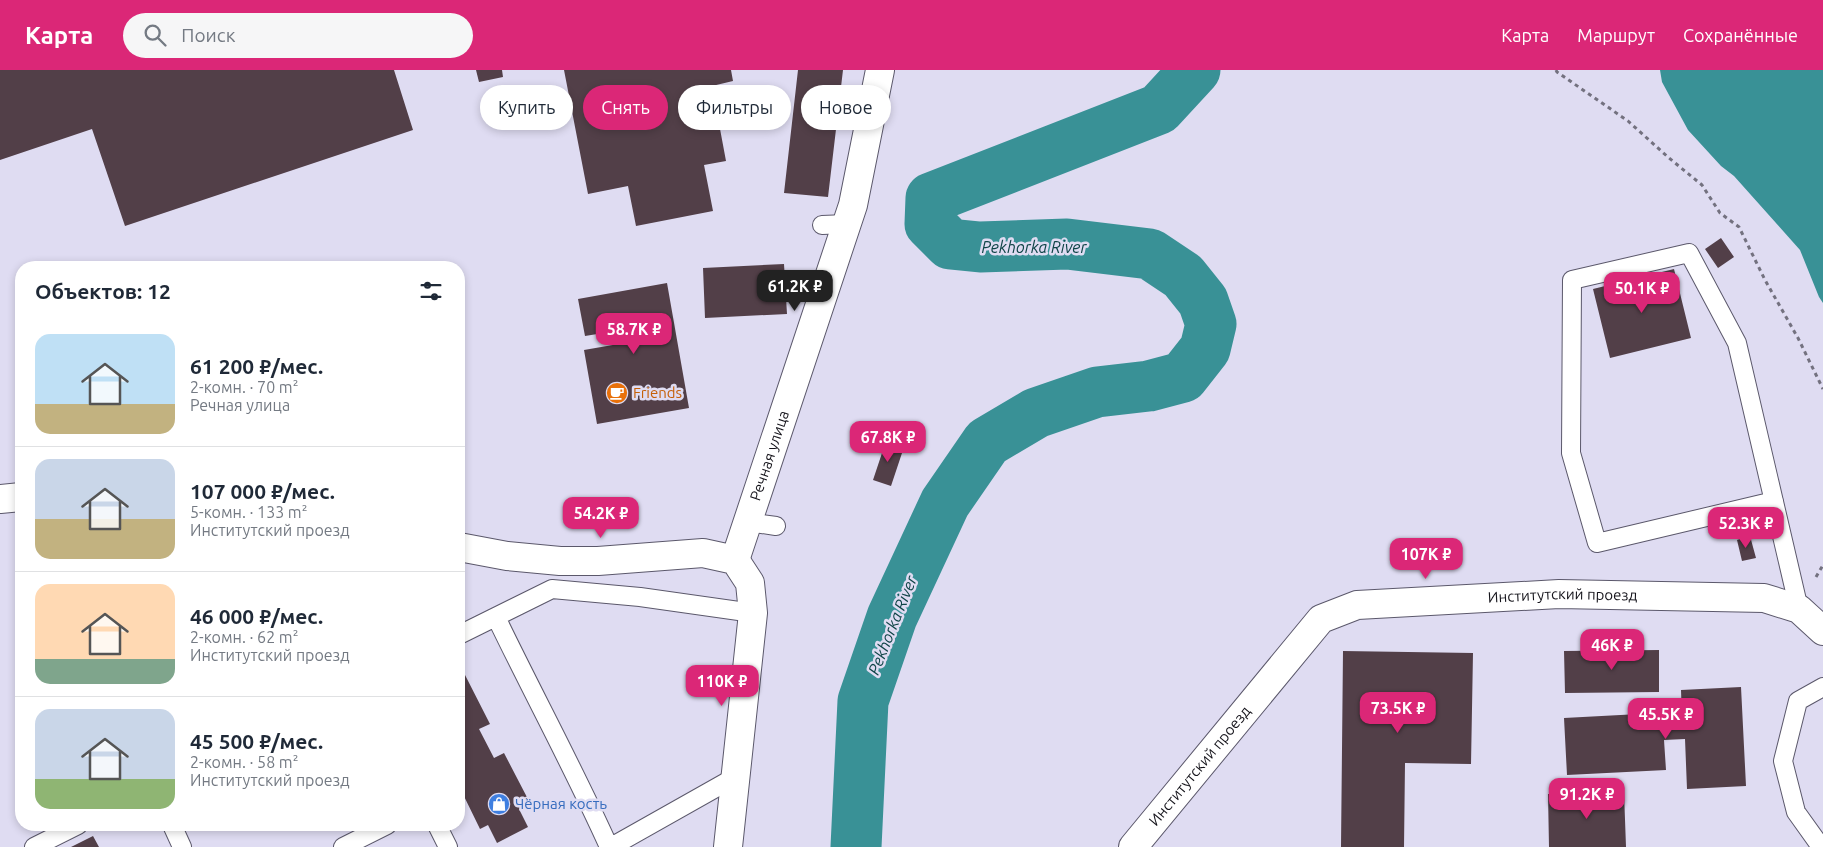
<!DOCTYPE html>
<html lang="ru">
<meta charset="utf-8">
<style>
body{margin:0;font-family:Ubuntu,sans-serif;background:#f6f6f7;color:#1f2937;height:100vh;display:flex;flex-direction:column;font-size:19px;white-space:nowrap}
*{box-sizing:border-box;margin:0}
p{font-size:16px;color:#747a83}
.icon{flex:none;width:28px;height:28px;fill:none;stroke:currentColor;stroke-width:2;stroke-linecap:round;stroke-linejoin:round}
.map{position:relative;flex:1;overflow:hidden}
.side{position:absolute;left:15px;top:191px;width:450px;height:570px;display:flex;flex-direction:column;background:#fff;border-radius:20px;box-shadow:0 2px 8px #0003}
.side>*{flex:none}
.guide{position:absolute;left:480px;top:15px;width:475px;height:45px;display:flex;gap:10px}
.price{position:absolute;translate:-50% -42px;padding:0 11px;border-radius:10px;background:#db2777;color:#fff;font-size:16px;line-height:32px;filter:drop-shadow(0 1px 2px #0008)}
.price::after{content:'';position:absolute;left:50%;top:30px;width:15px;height:11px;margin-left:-8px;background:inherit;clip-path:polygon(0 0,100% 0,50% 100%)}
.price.on{background:#222;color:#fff}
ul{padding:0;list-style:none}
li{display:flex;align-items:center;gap:15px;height:125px;padding:0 20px}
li+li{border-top:1px solid #e0e1e3}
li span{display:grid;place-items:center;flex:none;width:140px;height:100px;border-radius:15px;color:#555}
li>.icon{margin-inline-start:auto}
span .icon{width:60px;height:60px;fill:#fffc;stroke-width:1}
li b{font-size:21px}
h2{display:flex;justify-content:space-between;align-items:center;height:60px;padding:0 20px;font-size:21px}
.chip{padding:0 18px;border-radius:22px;background:#fff;box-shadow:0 2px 8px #0003;font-size:18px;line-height:45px}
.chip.on{background:#db2777;color:#fff}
header{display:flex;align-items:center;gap:30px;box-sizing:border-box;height:70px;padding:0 25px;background:#db2777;color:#fff}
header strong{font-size:24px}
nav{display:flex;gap:28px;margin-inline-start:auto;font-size:18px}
.search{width:350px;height:45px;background:#f6f6f7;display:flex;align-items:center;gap:12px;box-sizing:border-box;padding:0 18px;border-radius:28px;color:#747a83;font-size:19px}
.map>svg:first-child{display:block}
</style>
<header>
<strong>Карта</strong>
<div class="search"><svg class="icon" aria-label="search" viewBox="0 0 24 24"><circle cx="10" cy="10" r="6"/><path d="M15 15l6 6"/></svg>Поиск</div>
<nav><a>Карта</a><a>Маршрут</a><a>Сохранённые</a></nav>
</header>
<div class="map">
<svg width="1823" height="777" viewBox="0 0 1823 777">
<rect width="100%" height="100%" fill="#dfdcf2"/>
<path fill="#399196" d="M1660 0H1823V233L1819 227 1800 180 1734 106 1721 96 1688 60 1662 12Z"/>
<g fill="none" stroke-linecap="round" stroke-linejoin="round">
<path stroke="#399196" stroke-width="51" d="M856 777 863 631 892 547 945 433 987 372 1036 343 1097 322 1149 316 1183 307 1205 279 1211 254 1203 231 1183 206 1150 184 1067 174 980 177 950 174 930 154 931 128 1159 39 1195 0"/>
</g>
<path fill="#523f48" d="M0 0H394L413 60 125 156 92 59 0 90Z
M476 0H502L503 7 479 12Z
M564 0H731L733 11 712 16 726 91 704 95 713 141 636 156 628 116 588 124Z
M798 0H843L828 127 784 123Z
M1721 168 1734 187 1718 198 1705 179Z
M784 194 787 244 705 248 703 198Z
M1674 199 1691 268 1610 288 1593 219Z
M667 213 689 338 597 354 584 280 630 272 628 259 585 266 578 229Z
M886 371 904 377 891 416 873 410Z
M1750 466 1756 488 1742 491 1737 470Z
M1659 580V622L1565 623 1564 581Z
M1343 581 1473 583 1471 694 1405 693 1404 777H1341Z
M464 603 490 654 479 659 494 688 504 683 530 733 519 739 528 757 497 773 488 755 480 759 459 716V705L462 703 459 696V605Z
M1741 617 1746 716 1687 719 1685 669 1664 670 1666 700 1567 705 1564 648 1658 643V651L1682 649 1681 620Z
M1624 722 1626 777H1549L1548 724Z
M93 766 99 777H71Z"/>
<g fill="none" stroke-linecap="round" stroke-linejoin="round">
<g stroke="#5b586b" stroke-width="20">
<path id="service" d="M822 155 847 154
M1774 431 1597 473 1571 383 1572 210 1689 183 1737 273 1799 539
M748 452 776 456
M496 547C533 624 574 699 609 777
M459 565 552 519 640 527 753 543
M172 755 182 777
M437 755 448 777
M34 777 78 755
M343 777 387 755
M611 777 737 706
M1821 777 1796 742 1783 691 1798 631 1823 617"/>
</g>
<g stroke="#5b586b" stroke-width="30">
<g id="minor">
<path id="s1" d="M735 490 853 135 880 0"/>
</g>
</g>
<g stroke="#5b586b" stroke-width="30">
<g id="tertiary">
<path d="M0 429 21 427"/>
<path d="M459 477 507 486 560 491H598L703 483 735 490 750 513 753 543 728 777"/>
<path id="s2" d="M1133 777 1321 549 1357 535 1559 524 1764 528 1799 539 1823 561"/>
</g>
</g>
<path stroke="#73717f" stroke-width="3" stroke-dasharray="4 4" stroke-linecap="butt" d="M1556 0 1557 2 1628 51 1669 88 1702 115 1720 143 1739 157 1765 210 1798 268 1823 319
M1816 507 1823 495"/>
<use href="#service" stroke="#fff" stroke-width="18"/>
<use href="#minor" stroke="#fff" stroke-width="28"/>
<use href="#tertiary" stroke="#fff" stroke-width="28"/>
</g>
<defs>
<g id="cafe-disc" transform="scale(1.125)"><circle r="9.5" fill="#e8710a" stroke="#dfdcf2"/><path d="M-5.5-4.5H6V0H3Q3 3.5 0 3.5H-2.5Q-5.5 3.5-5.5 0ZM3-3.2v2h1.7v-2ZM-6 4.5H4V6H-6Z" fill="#fff"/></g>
<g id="shop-disc" transform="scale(1.125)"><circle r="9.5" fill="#3f7fe0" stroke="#dfdcf2"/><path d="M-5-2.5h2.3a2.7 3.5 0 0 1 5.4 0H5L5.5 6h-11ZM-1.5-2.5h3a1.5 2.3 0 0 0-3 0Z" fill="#fff"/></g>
</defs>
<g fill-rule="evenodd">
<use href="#cafe-disc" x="617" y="323"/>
<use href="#shop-disc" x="499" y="734"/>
</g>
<g text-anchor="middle" stroke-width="5" stroke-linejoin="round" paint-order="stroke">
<g font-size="15" fill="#c56008" stroke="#dfdcf2" text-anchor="start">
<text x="633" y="328">Friends</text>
</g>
<g font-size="15" fill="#14131a" stroke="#dfdcf2">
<text dy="5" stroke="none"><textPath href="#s1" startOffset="110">Речная улица</textPath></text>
<text dy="5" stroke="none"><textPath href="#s2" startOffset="540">Институтский проезд</textPath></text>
<text dy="5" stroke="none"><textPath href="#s2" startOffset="105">Институтский проезд</textPath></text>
</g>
<g font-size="15" fill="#366cbe" stroke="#dfdcf2" text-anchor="start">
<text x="515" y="739">Чёрная кость</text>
</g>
<g font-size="16" font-style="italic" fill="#0f4447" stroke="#dfdcf2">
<text x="1034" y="183">Pekhorka River</text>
<text transform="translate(892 555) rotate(-68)" y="6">Pekhorka River</text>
</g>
</g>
</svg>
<b class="price on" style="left:795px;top:242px">61.2K ₽</b>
<b class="price" style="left:1642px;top:244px">50.1K ₽</b>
<b class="price" style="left:634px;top:285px">58.7K ₽</b>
<b class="price" style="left:888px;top:393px">67.8K ₽</b>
<b class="price" style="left:601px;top:469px">54.2K ₽</b>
<b class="price" style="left:1746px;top:479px">52.3K ₽</b>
<b class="price" style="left:1426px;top:510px">107K ₽</b>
<b class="price" style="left:1612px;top:601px">46K ₽</b>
<b class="price" style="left:722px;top:637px">110K ₽</b>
<b class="price" style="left:1398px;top:664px">73.5K ₽</b>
<b class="price" style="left:1666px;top:670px">45.5K ₽</b>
<b class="price" style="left:1587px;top:750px">91.2K ₽</b>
<div class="guide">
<a class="chip">Купить</a>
<a class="chip on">Снять</a>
<a class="chip">Фильтры</a>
<a class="chip">Новое</a>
</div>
<section class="side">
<h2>Объектов: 12<svg class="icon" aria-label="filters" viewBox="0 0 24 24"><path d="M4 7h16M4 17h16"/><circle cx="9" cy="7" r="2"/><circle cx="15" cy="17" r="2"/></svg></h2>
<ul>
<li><span style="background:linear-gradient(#bfe0f5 70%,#c2b280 0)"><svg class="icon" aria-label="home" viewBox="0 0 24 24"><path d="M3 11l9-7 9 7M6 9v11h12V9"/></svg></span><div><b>61 200 ₽/мес.</b><p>2-комн. · 70 m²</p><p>Речная улица</p></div></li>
<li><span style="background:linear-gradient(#c9d6e8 60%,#c2b280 0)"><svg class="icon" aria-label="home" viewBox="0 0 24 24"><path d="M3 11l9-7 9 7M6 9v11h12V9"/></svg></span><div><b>107 000 ₽/мес.</b><p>5-комн. · 133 m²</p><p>Институтский проезд</p></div></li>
<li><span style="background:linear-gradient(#ffd9b3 75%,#7fa58c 0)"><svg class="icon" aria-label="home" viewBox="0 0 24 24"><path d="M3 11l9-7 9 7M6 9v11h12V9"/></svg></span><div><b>46 000 ₽/мес.</b><p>2-комн. · 62 m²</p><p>Институтский проезд</p></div></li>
<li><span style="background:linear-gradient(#c9d6e8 70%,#8fb573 0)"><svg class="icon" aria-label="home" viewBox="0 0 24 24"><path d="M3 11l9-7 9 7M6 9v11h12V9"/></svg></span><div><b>45 500 ₽/мес.</b><p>2-комн. · 58 m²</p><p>Институтский проезд</p></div></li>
</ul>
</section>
</div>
